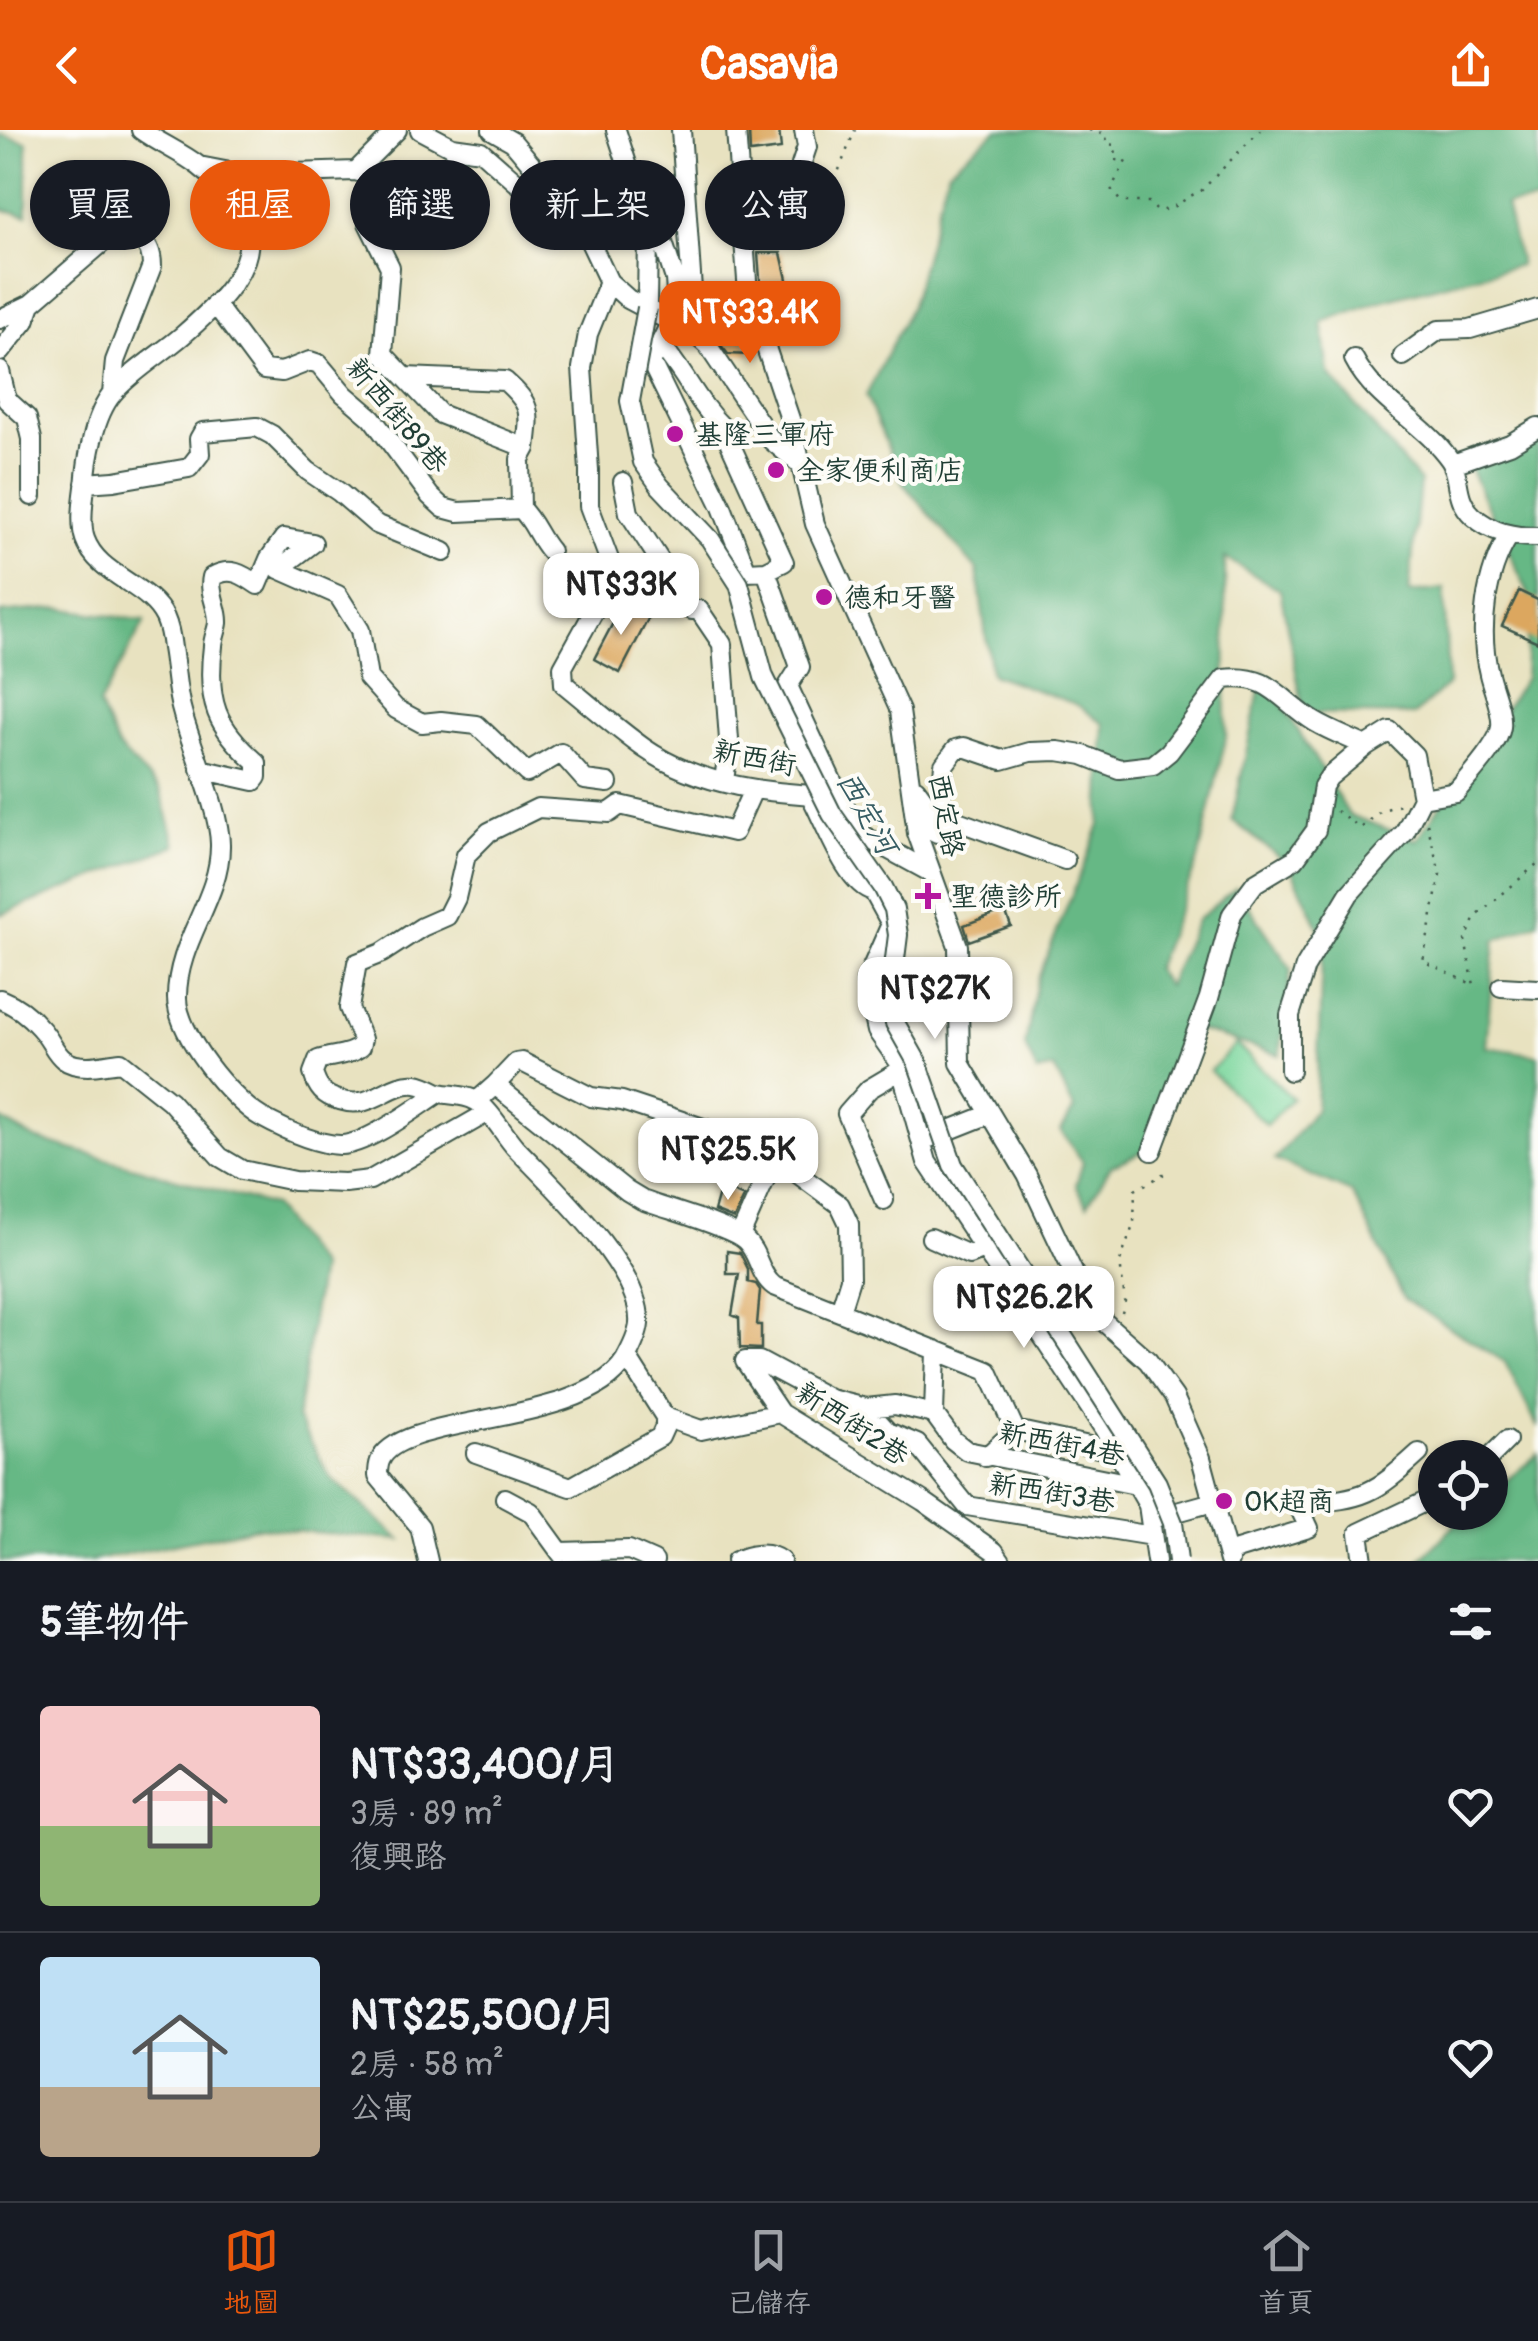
<!DOCTYPE html>
<html lang="zh-TW">
<meta charset="utf-8">
<style>
body{margin:0;font-family:Pangolin,"LXGW WenKai TC",sans-serif;background:#20242c;color:#f1f3f6;height:100vh;display:flex;flex-direction:column;font-size:38px;white-space:nowrap}
*{box-sizing:border-box;margin:0}
p{font-size:32px;color:#9ea1a6}
.icon{flex:none;width:55px;height:55px;fill:none;stroke:currentColor;stroke-width:2;stroke-linecap:round;stroke-linejoin:round}
.map{position:relative;height:1431px;overflow:hidden}
.sheet{display:flex;flex-direction:column;background:#171b24;flex:1}
.sheet>*{flex:none}
.hud{position:absolute;left:30px;top:30px;width:1000px;height:90px;display:flex;gap:20px}
.fabs{position:absolute;left:1418px;top:1310px;display:grid;gap:20px}
.fabs a{display:grid;place-items:center;width:90px;height:90px;border-radius:50%;background:#171b24;box-shadow:0 2px 8px #0004;font-size:50px}
.price{position:absolute;translate:-50% -85px;padding:0 22px;border-radius:20px;background:#fff;color:#222;font-size:32px;line-height:65px;filter:drop-shadow(0 2px 5px #0008)}
.price::after{content:'';position:absolute;left:50%;top:60px;width:30px;height:22px;margin-left:-15px;background:inherit;clip-path:polygon(0 0,100% 0,50% 100%)}
.price.selected{background:#ea580c;color:#fff}
ul{padding:0;list-style:none}
li{display:flex;align-items:center;gap:30px;height:250px;padding:0 40px}
li+li{border-top:2px solid #363941}
li span{display:grid;place-items:center;flex:none;width:280px;height:200px;border-radius:10px;color:#555}
li>.icon{margin-inline-start:auto}
span .icon{width:120px;height:120px;fill:#fffc;stroke-width:1}
li b{font-size:42px}
h2{display:flex;justify-content:space-between;align-items:center;height:120px;padding:0 40px;font-size:42px}
.chip{padding:0 35px;border-radius:45px;background:#171b24;box-shadow:0 2px 8px #0004;font-size:35px;line-height:90px}
.chip.selected{background:#ea580c;color:#fff}
header{display:flex;justify-content:space-between;align-items:center;height:130px;padding:0 40px;background:#ea580c;color:#fff;font-size:45px;font-weight:700}
.tab-bar{display:flex;justify-content:space-around;align-items:center;height:140px;border-top:2px solid #363941;background:#171b24;font-size:28px;color:#9ea1a6}
.tab-bar a{display:grid;justify-items:center;gap:5px}
.tab-bar .selected{color:#ea580c}
.map>svg:first-child{display:block}
</style>
<header><svg class="icon" aria-label="back" viewBox="0 0 24 24"><path d="M15 5l-7 7 7 7"/></svg>Casavia<svg class="icon" aria-label="share" viewBox="0 0 24 24"><path d="M12 15V3M7 8l5-5 5 5M5 13v7h14v-7"/></svg></header>
<div class="map">
<svg width="1538" height="1431" viewBox="0 0 1538 1431">
<rect width="100%" height="100%" fill="#fdfcf7"/>
<filter id="ink" filterUnits="userSpaceOnUse"><feTurbulence type="fractalNoise" baseFrequency=".01" numOctaves="2"/><feDisplacementMap in="SourceGraphic" scale="20" xChannelSelector="R" yChannelSelector="G"/><feConvolveMatrix kernelMatrix="1 2 1 2 8 2 1 2 1" color-interpolation-filters="sRGB"/></filter>
<filter id="wash" filterUnits="userSpaceOnUse"><feTurbulence type="fractalNoise" baseFrequency=".0048" numOctaves="4" result="noise"/><feDisplacementMap in="SourceGraphic" scale="40" xChannelSelector="R" yChannelSelector="G"/><feGaussianBlur stdDeviation="2.25" result="paint"/><feColorMatrix in="noise" values="0 0 0 0 0 0 0 0 0 0 0 0 0 0 0 0 0 1.4 0 .05"/><feComposite in="paint" operator="in"/></filter>
<g filter="url(#wash)">
<rect width="100%" height="100%" fill="#e8e2c0"/>
<path fill="#7dd79e" stroke="#4e8a69" stroke-width="2.5" d="M1236 914 1292 968 1266 995 1210 941Z"/>
<path fill="#66b885" stroke="#427a5c" stroke-width="2.5" d="M997 0H1538V72L1506 75 1520 135 1376 172 1322 192 1329 244 1420 352 1409 463 1444 459 1448 554 1414 585 1304 583 1280 460 1225 428 1226 607 1198 730 1155 839 1167 856 1197 790 1236 757 1291 839 1280 925 1189 897 1146 1020 1111 1036 1087 1075 1076 1055 1083 1032 1061 1001 1074 979 1054 938 1037 942 1025 916 1037 851 1100 695 1104 594 1076 574 991 544 977 440 903 353 866 266 911 176 948 40Z
M0 4 27 12V85L0 79Z
M1538 302V793L1495 810 1486 917 1538 925V1298L1505 1232 1404 1169 1352 1063 1275 1030 1316 979 1323 807 1290 736 1232 690 1263 542 1349 685 1417 710 1525 548 1529 465 1467 332Z
M58 478 145 491 99 575 118 617 160 660 176 715 0 785V483Z
M0 989 35 1009 273 1076 320 1138 297 1288 331 1348 401 1410 257 1397 91 1431H0Z
M1538 1324V1431H1419L1467 1383 1490 1382V1364Z"/>
<g id="blocks">
<path fill="#dca75f" d="M749 0H779L781 19 750 23Z
M758 123H781L789 158 761 162Z
M707 193 743 195 750 225 728 224 706 197Z
M1519 461 1538 470V512L1502 496Z
M623 474 649 487 620 543 594 529Z
M1005 780 1011 796 969 811 964 795Z
M721 1057 744 1067 734 1089 714 1081Z
M727 1121 740 1123 748 1139V1152L756 1154 760 1160 757 1195H761V1219L740 1218 739 1188 732 1185 739 1144H727Z"/>
</g>
</g>
<g filter="url(#ink)">
<use href="#blocks" fill-opacity="0" stroke="#3d5649" stroke-width="2.5"/>
<g fill="none" stroke-linecap="round" stroke-linejoin="round">
<g stroke="#3d5649" stroke-width="22">
<path id="minor" d="M141 0C159 13 181 22 199 36 281 101 251 146 183 205 161 224 132 241 113 263 94 285 87 329 85 357 83 372 80 395 85 409 98 446 149 454 165 488 169 497 171 509 172 518 176 540 176 563 183 585 192 619 221 684 220 716 220 769 177 811 177 867 176 903 231 970 261 987 283 999 315 1014 340 1015 366 1016 417 977 439 963 450 965 467 965 476 971 488 977 505 1006 515 1017 551 1055 643 1140 639 1194 638 1205 630 1221 625 1230 581 1299 399 1282 380 1331 378 1336 378 1341 378 1346L420 1397 428 1431
M420 0 452 17 481 21 556 87 580 93
M492 0 513 12 581 93 609 152 628 169 696 205 708 216 771 310 800 334
M616 0 630 43 657 94 675 149 677 179 660 214C684 241 697 273 723 298L784 432 766 441 747 442 722 377 651 232 660 214
M736 0 748 164 791 292 815 394 900 581 917 703 958 816 960 933 1027 1045 1084 1165 1103 1191 1148 1231 1174 1267 1201 1328 1229 1431
M804 0 807 17 801 35 813 62 830 66
M199 36 261 48 293 43 356 41 386 52 368 93 390 137 383 224 440 284 526 318 520 329 521 379
M356 41 397 0
M642 85 648 100 647 178
M609 152 588 204 582 238 589 340V376L610 432 608 456 563 537 564 554C590 575 616 598 644 618 700 657 772 664 839 666
M215 174 264 240 282 242 310 231 319 234 344 264 372 288 430 366 443 378 458 382 521 379C534 392 538 407 550 421
M0 189 31 174 110 106C135 99 152 110 152 136L115 231 112 264
M671 190 694 188 681 0
M0 222 25 191 31 174
M1403 226 1439 200 1470 199 1538 179
M1354 229C1376 272 1423 291 1450 330 1462 347 1453 367 1473 386 1492 403 1514 407 1538 407
M0 241 7 270 27 288 32 309V366
M405 247 505 251C533 276 530 282 526 318
M1453 334 1510 314 1538 297
M623 352 629 383 692 480H699L722 514 729 610 724 652
M85 353 114 351 189 338 200 324 199 309 203 302 257 297 272 305 308 341 339 362 376 394 444 422
M766 441 800 537 788 556 839 666 862 705 930 742
M200 639 254 651 257 647V633C216 597 206 572 213 516 213 509 217 501 218 493 219 478 208 463 212 447 230 436 242 444 258 455L269 429 284 408 313 413 279 439 338 465 360 500 368 548 396 579 422 593 441 591 477 595 527 643 561 623 585 650 608 653
M916 659 924 670 933 701 937 703 944 635 956 619 964 617 1002 630 1030 622 1058 621 1083 625 1119 639 1153 635 1169 622 1224 549C1271 543 1280 571 1315 592 1330 601 1349 608 1366 616L1390 601 1414 625 1422 668
M810 665C824 689 846 755 873 761L891 794 866 851 877 901 899 932 927 1032 1104 1299 1148 1375 1156 1431
M941 685 1065 730
M1501 857 1538 859
M0 869C15 875 29 885 40 898 57 916 55 936 88 936 98 936 110 933 121 932L170 971 220 1027 242 1040 294 1051 345 1053 370 1050 487 983
M1290 941V885L1305 837 1349 764 1405 702 1422 668 1456 662C1468 647 1499 615 1501 597 1503 582 1492 558 1489 544 1478 501 1485 443 1509 406
M495 955 516 933 522 932 591 967 622 971 745 1012 775 1027 840 1075 849 1094 850 1149 840 1181
M439 963C433 960 423 955 416 954 388 951 374 981 339 970 324 966 317 958 313 943L318 930C332 925 349 926 360 917L362 909 349 878 357 833 382 823 422 797 447 786 456 768 466 725 489 702 538 678 609 683 620 675 734 702 753 660
M477 971 495 955 627 1061 642 1070C665 1079 729 1096 745 1110 759 1123 759 1145 774 1156L988 1241 1015 1300
M927 1009 990 984
M1152 1021 1209 868 1232 784 1255 753 1295 729 1316 700 1323 656 1329 647 1366 616
M884 1070 847 984 869 959 901 940
M740 1106 775 1027
M931 1108 969 1125 984 1119
M627 1227 665 1287 701 1300 780 1283
M866 1278 888 1302 917 1314 967 1376 1152 1406
M934 1284 936 1220
M476 1323 571 1357 660 1307 665 1296V1287
M986 1327 1015 1300 1117 1322
M1489 1328 1507 1310
M505 1368 531 1382 560 1422
M1155 1388 1213 1372
M1227 1423 1309 1398 1299 1377 1304 1373C1365 1369 1374 1364 1419 1323
M567 1431 560 1422 629 1420 654 1431
M736 1431C749 1424 768 1421 781 1431
M1001 1431 994 1421 923 1371 780 1283 745 1231H759L830 1269 866 1278 895 1275 934 1284 953 1310 967 1321 1136 1355
M1363 1431 1359 1403 1435 1367"/>
</g>
<path stroke="#3d5649" stroke-width="2.5" stroke-dasharray="2.5 8" stroke-linecap="butt" d="M1089 0 1106 4 1107 14 1116 15 1115 30 1126 31 1111 59 1121 72H1149L1157 81C1176 80 1183 68 1201 61L1260 0
M835 50 855 0
M1336 681 1361 698 1382 680 1401 675
M1427 693 1440 744 1423 831 1474 855 1465 810 1477 786 1538 733
M1122 1183 1125 1171 1120 1132 1134 1093 1135 1060 1163 1045 1159 1037"/>
<use href="#minor" stroke="#fff" stroke-width="18"/>
<g stroke="#3d5649" stroke-width="22" stroke-linecap="butt">
<path id="minor-bridge" d="M647 178 630 271 643 332 660 356 710 409 739 454 764 547 832 684 883 757 894 779 898 805 890 869 895 893 917 932 953 1035 1157 1353 1173 1393 1178 1431"/>
</g>
<use href="#minor-bridge" stroke="#fff" stroke-width="18"/>
</g>
</g>
<g fill="#b5179e" stroke="#fdfcf7" stroke-width="4">
<circle cx="675" cy="304" r="10"/>
<circle cx="776" cy="340" r="10"/>
<circle cx="824" cy="467" r="10"/>
<path d="M923 751h10v10h10v10h-10v10h-10v-10h-10v-10h10z"/>
<circle cx="1224" cy="1371" r="10"/>
</g>
<g text-anchor="middle" stroke-width="8" stroke-linejoin="round" paint-order="stroke">
<g font-size="28" fill="#1f3d34" stroke="#fdfcf7">
<text transform="translate(398 285) rotate(50)" y="10">新西街89巷</text>
<text transform="translate(755 627) rotate(11)" y="10">新西街</text>
<text transform="translate(947 685) rotate(79)" y="10">西定路</text>
<text transform="translate(853 1293) rotate(33)" y="10">新西街2巷</text>
<text transform="translate(1062 1313) rotate(11)" y="10">新西街4巷</text>
<text transform="translate(1052 1362) rotate(9)" y="10">新西街3巷</text>
</g>
<g font-size="28" fill="#1f3d34" stroke="#fdfcf7" text-anchor="start">
<text x="695" y="314">基隆三軍府</text>
<text x="796" y="350">全家便利商店</text>
<text x="844" y="477">德和牙醫</text>
<text x="950" y="776">聖德診所</text>
<text x="1244" y="1381">OK超商</text>
</g>
<g font-size="30" font-style="italic" fill="#375d64" stroke="#fdfcf7">
<text transform="translate(867 683) rotate(60)" y="10">西定河</text>
</g>
</g>
</svg>
<div class="fabs">
<a><svg class="icon" aria-label="locate" viewBox="0 0 24 24"><circle cx="12" cy="12" r="6"/><path d="M12 2v4M12 18v4M2 12h4M18 12h4"/></svg></a>
</div>
<b class="price selected" style="left:750px;top:236px">NT$33.4K</b>
<b class="price" style="left:621px;top:508px">NT$33K</b>
<b class="price" style="left:935px;top:912px">NT$27K</b>
<b class="price" style="left:728px;top:1073px">NT$25.5K</b>
<b class="price" style="left:1024px;top:1221px">NT$26.2K</b>
<div class="hud">
<a class="chip">買屋</a>
<a class="chip selected">租屋</a>
<a class="chip">篩選</a>
<a class="chip">新上架</a>
<a class="chip">公寓</a>
</div>
</div>
<section class="sheet">
<h2>5筆物件<svg class="icon" aria-label="filters" viewBox="0 0 24 24"><path d="M4 7h16M4 17h16"/><circle cx="9" cy="7" r="2"/><circle cx="15" cy="17" r="2"/></svg></h2>
<ul>
<li><span style="background:linear-gradient(#f6c9c9 60%,#8fb573 0)"><svg class="icon" aria-label="home" viewBox="0 0 24 24"><path d="M3 11l9-7 9 7M6 9v11h12V9"/></svg></span><div><b>NT$33,400/月</b><p>3房 · 89 m²</p><p>復興路</p></div><svg class="icon" aria-label="heart" viewBox="0 0 24 24"><path d="M12 20l-8-8c-3-5 5-10 8-4 3-6 11-1 8 4z"/></svg></li>
<li><span style="background:linear-gradient(#bfe0f5 65%,#b9a48a 0)"><svg class="icon" aria-label="home" viewBox="0 0 24 24"><path d="M3 11l9-7 9 7M6 9v11h12V9"/></svg></span><div><b>NT$25,500/月</b><p>2房 · 58 m²</p><p>公寓</p></div><svg class="icon" aria-label="heart" viewBox="0 0 24 24"><path d="M12 20l-8-8c-3-5 5-10 8-4 3-6 11-1 8 4z"/></svg></li>
</ul>
</section>
<nav class="tab-bar">
<a class="selected"><svg class="icon" aria-label="map" viewBox="0 0 24 24"><path d="M3 6l6-2 6 2 6-2v14l-6 2-6-2-6 2zM9 4v14M15 6v14"/></svg>地圖</a>
<a><svg class="icon" aria-label="saved" viewBox="0 0 24 24"><path d="M7 4h10v16l-5-4-5 4z"/></svg>已儲存</a>
<a><svg class="icon" aria-label="home" viewBox="0 0 24 24"><path d="M3 11l9-7 9 7M6 9v11h12V9"/></svg>首頁</a>
</nav>
